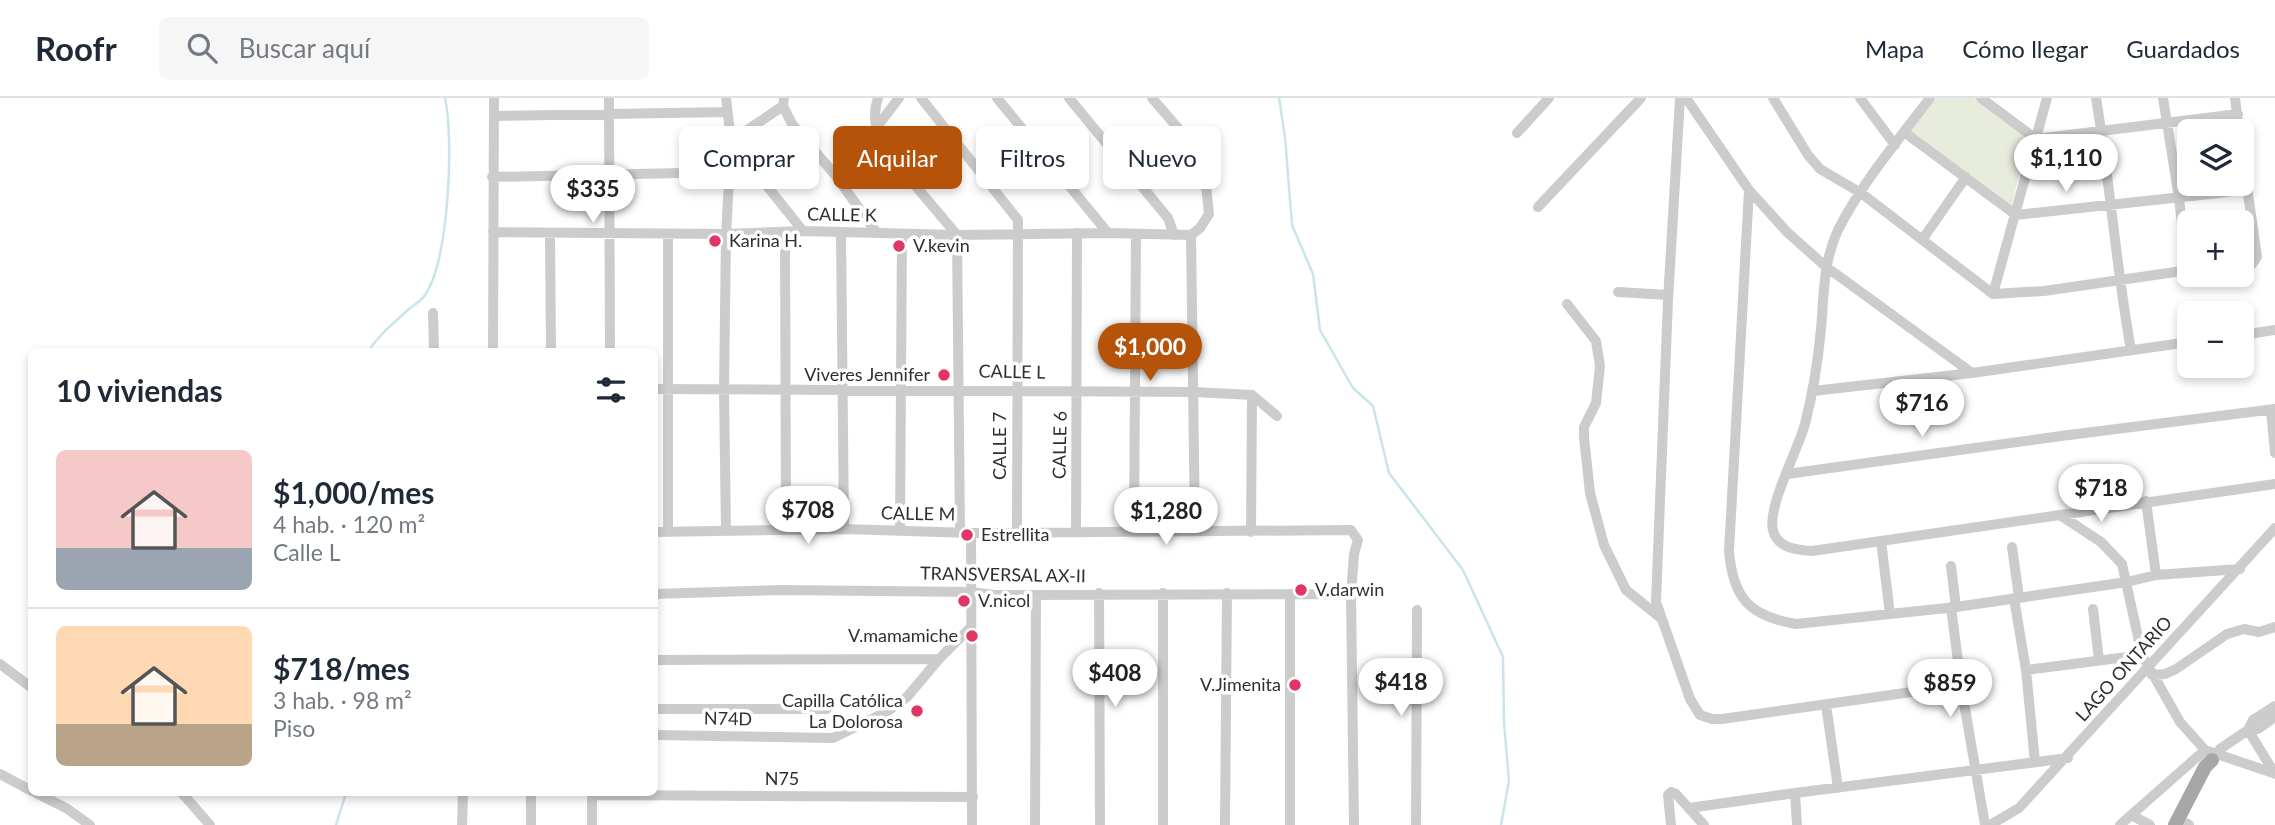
<!DOCTYPE html>
<html lang="es">
<meta charset="utf-8">
<style>
body{margin:0;font-family:Lato,sans-serif;background:#f6f6f7;color:#1f2937;height:100vh;display:flex;flex-direction:column;font-size:26px;white-space:nowrap}
*{box-sizing:border-box;margin:0}
p{font-size:23px;color:#747a83}
.icon{flex:none;width:38px;height:38px;fill:none;stroke:currentColor;stroke-width:2;stroke-linecap:round;stroke-linejoin:round}
.map{position:relative;flex:1;overflow:hidden}
.panel{position:absolute;left:28px;top:250px;width:630px;height:448px;display:flex;flex-direction:column;background:#fff;border-radius:10px;box-shadow:0 4px 10px #0003}
.panel>*{flex:none}
.banner{position:absolute;left:679px;top:28px;width:665px;height:63px;display:flex;gap:14px}
.controls{position:absolute;left:2177px;top:21px;display:grid;gap:14px}
.controls a{display:grid;place-items:center;width:77px;height:77px;border-radius:10px;background:#fff;box-shadow:0 4px 10px #0003;font-size:35px}
.price{position:absolute;translate:-50% -60px;padding:0 16px;border-radius:24px;background:#fff;color:#222;font-size:23px;line-height:46px;filter:drop-shadow(0 2px 4px #0008)}
.price::after{content:'';position:absolute;left:50%;top:42px;width:21px;height:16px;margin-left:-10px;background:inherit;clip-path:polygon(0 0,100% 0,50% 100%)}
.price.current{background:#b45309;color:#fff}
ul{padding:0;list-style:none}
li{display:flex;align-items:center;gap:21px;height:175px;padding:0 28px}
li+li{border-top:2px solid #e0e1e3}
li span{display:grid;place-items:center;flex:none;width:196px;height:140px;border-radius:10px;color:#555}
li>.icon{margin-inline-start:auto}
span .icon{width:84px;height:84px;fill:#fffc;stroke-width:1}
li b{font-size:30px}
h2{display:flex;justify-content:space-between;align-items:center;height:84px;padding:0 28px;font-size:30px}
.chip{padding:0 24px;border-radius:10px;background:#fff;box-shadow:0 4px 10px #0003;font-size:24px;line-height:63px}
.chip.current{background:#b45309;color:#fff}
header{display:flex;align-items:center;gap:42px;box-sizing:border-box;height:98px;padding:0 35px;background:#fff;border-bottom:2px solid #e0e1e3}
header strong{font-size:33px}
nav{display:flex;gap:38px;margin-inline-start:auto;font-size:24px}
.search{width:490px;height:63px;background:#f6f6f7;display:flex;align-items:center;gap:18px;box-sizing:border-box;padding:0 24px;border-radius:10px;color:#747a83;font-size:26px}
.map>svg:first-child{display:block}
</style>
<header>
<strong>Roofr</strong>
<div class="search"><svg class="icon" aria-label="search" viewBox="0 0 24 24"><circle cx="10" cy="10" r="6"/><path d="M15 15l6 6"/></svg>Buscar aquí</div>
<nav><a>Mapa</a><a>Cómo llegar</a><a>Guardados</a></nav>
</header>
<div class="map">
<svg width="2275" height="727" viewBox="0 0 2275 727">
<rect width="100%" height="100%" fill="#fff"/>
<path fill="#e8ecdd" d="M1936 0H1974L2029 41 2011 109 1910 34Z"/>
<g fill="none" stroke-linecap="round" stroke-linejoin="round">
<path stroke="#c9e5eb" stroke-width="2.5" d="M1279 0 1285 39 1292 127 1313 176 1320 232 1353 290 1373 308 1389 375 1463 472 1503 559 1504 625 1509 683 1501 727
M368 254C379 236 394 225 409 211 414 207 422 202 425 197 449 162 454 41 445 0
M336 727 346 695"/>
<path stroke="#ccc" stroke-width="10" d="M609 0 610 254
M784 0 783 8 792 26 835 77 877 135
M878 0C872 17 876 30 881 47L957 137
M921 0 1018 122 1017 435
M997 0 1108 135
M1069 0 1168 120 1174 137
M1152 0 1203 59 1209 116 1200 130 1191 137
M1680 0 1668 202 1656 504 1690 601 1700 617 1712 621H1722L1961 587
M1686 0 1749 92 1787 134 1825 168 1972 275
M1773 0 1808 57 1820 71 1861 95 1993 196 2044 193 2189 172
M1860 0 1895 47
M1930 0C1899 41 1861 86 1838 132 1823 164 1824 197 1821 231 1818 263 1813 295 1805 326 1798 352 1767 409 1773 432 1777 450 1796 452 1812 453L2060 417 2101 444 2122 466 2142 557 2180 624 2205 652 2273 675
M1981 0 2036 41 2238 16
M2096 0C2110 84 2116 169 2131 252
M2163 0 2179 100 2187 172
M2235 0 2239 33
M783 8 731 43 803 133
M494 18 726 14
M876 30 899 0
M1904 34 2016 117 2219 95 2246 91
M1517 35 1549 0
M2242 54 2257 159 2252 166 2242 169
M492 79 728 74
M1749 92 1729 453C1733 500 1749 518 1796 526L1956 509 2127 484 2156 477 2240 471
M1538 109 1641 0
M493 134 726 136 803 133 957 137 1108 135 1191 137
M785 134 786 432
M841 135 844 431
M550 137 551 254
M957 137 960 434
M1191 137 1195 433
M1922 142 1966 79
M1618 194 1668 197
M1993 196 2047 0
M1567 206 1596 243 1600 268 1596 305 1584 329V339L1590 395 1604 447 1626 492 1662 521
M433 215 434 254
M2242 237 2275 232
M493 254 494 0
M654 291 1194 294 1252 297 1277 318
M1813 293 1972 275 2189 244
M2271 312 2275 355
M2073 373 2079 414
M1787 376 2061 338 2275 311
M2146 403 2156 477
M2060 417 2275 386
M668 433V136
M726 433 724 292 726 138 731 43 726 0
M900 433 902 136
M1134 433 1136 136
M654 434 844 431 971 435 1351 432 1358 442 1354 456 1351 496 1354 727
M1076 434 1077 135
M1251 434 1252 297
M971 435 972 727
M1881 443 1890 516
M2012 449 2019 499
M1951 468 1956 509
M1099 495 1100 727
M1163 495V727
M654 496 781 492 972 494 994 497 1351 496
M1290 496V727
M2014 500 2026 572 2035 664
M1951 509 1961 587 1985 727
M2093 511 2099 562
M654 562 939 561
M0 566 32 590
M2026 572 2142 557
M2152 577 2165 576 2176 571 2227 536 2244 531 2259 534 2275 529
M1826 607 1838 690
M654 611H827
M2248 632 2275 676
M2248 632 2258 631 2275 619
M654 637 833 640 888 613 907 599 939 561 970 530
M2214 660 2220 651 2248 632 2253 622 2275 608
M0 676 32 693
M36 695 66 710 90 727
M182 695 210 727
M531 695V727
M592 695V727
M592 697 973 699
M1689 710 1795 695
M2133 718 2150 727
M2186 725 2189 727
M462 727 463 695
M1035 727 1036 497
M1225 727 1227 495
M1416 727 1417 512
M1671 727 1668 697 1671 694 1676 696 1704 727
M1797 727 1795 695 2068 660
M1990 727 2019 710 2275 430
M2120 727 2205 652"/>
<path stroke="#a7a7a7" stroke-width="14" d="M2175 727 2205 669 2212 662"/>
</g>
<g fill="#e13565" stroke="#fff" stroke-width="2.5">
<circle cx="715" cy="143" r="7"/>
<circle cx="899" cy="148" r="7"/>
<circle cx="944" cy="277" r="7"/>
<circle cx="967" cy="437" r="7"/>
<circle cx="1301" cy="492" r="7"/>
<circle cx="964" cy="503" r="7"/>
<circle cx="972" cy="538" r="7"/>
<circle cx="1295" cy="587" r="7"/>
<circle cx="917" cy="613" r="7"/>
</g>
<g text-anchor="middle" stroke-width="7" stroke-linejoin="round" paint-order="stroke">
<g font-size="18" fill="#2f2f2f" stroke="#fff">
<text transform="translate(842 117) rotate(1)" y="6">CALLE K</text>
<text transform="translate(1012 274) rotate(1)" y="6">CALLE L</text>
<text transform="translate(1060 347) rotate(-89)" y="6">CALLE 6</text>
<text transform="translate(1000 348) rotate(-90)" y="6">CALLE 7</text>
<text transform="translate(918 416) rotate(1)" y="6">CALLE M</text>
<text transform="translate(1003 477) rotate(1)" y="6">TRANSVERSAL AX-II</text>
<text transform="translate(2124 571) rotate(-48)" y="6">LAGO ONTARIO</text>
<text transform="translate(728 621) rotate(1)" y="6">N74D</text>
<text x="782" y="687">N75</text>
</g>
<g font-size="18" fill="#2f2f2f" stroke="#fff" text-anchor="start">
<text x="729" y="149">Karina H.</text>
<text x="913" y="154">V.kevin</text>
<text x="930" y="283" text-anchor="end">Viveres Jennifer</text>
<text x="981" y="443">Estrellita</text>
<text x="1315" y="498">V.darwin</text>
<text x="978" y="509">V.nicol</text>
<text x="958" y="544" text-anchor="end">V.mamamiche</text>
<text x="1281" y="593" text-anchor="end">V.Jimenita</text>
<text x="903" y="609" text-anchor="end">Capilla Católica<tspan x="903" dy="21">La Dolorosa</tspan></text>
</g>
</g>
</svg>
<div class="controls">
<a><svg class="icon" aria-label="layers" viewBox="0 0 24 24"><path d="M12 4l9 5-9 5-9-5zM3 14l9 5 9-5"/></svg></a>
<a>+</a>
<a>−</a>
</div>
<b class="price" style="left:2066px;top:96px">$1,110</b>
<b class="price" style="left:593px;top:127px">$335</b>
<b class="price current" style="left:1150px;top:285px">$1,000</b>
<b class="price" style="left:1922px;top:341px">$716</b>
<b class="price" style="left:2101px;top:426px">$718</b>
<b class="price" style="left:808px;top:448px">$708</b>
<b class="price" style="left:1166px;top:449px">$1,280</b>
<b class="price" style="left:1115px;top:611px">$408</b>
<b class="price" style="left:1401px;top:620px">$418</b>
<b class="price" style="left:1950px;top:621px">$859</b>
<div class="banner">
<a class="chip">Comprar</a>
<a class="chip current">Alquilar</a>
<a class="chip">Filtros</a>
<a class="chip">Nuevo</a>
</div>
<section class="panel">
<h2>10 viviendas<svg class="icon" aria-label="filters" viewBox="0 0 24 24"><path d="M4 7h16M4 17h16"/><circle cx="9" cy="7" r="2"/><circle cx="15" cy="17" r="2"/></svg></h2>
<ul>
<li><span style="background:linear-gradient(#f6c9c9 70%,#9aa5b1 0)"><svg class="icon" aria-label="home" viewBox="0 0 24 24"><path d="M3 11l9-7 9 7M6 9v11h12V9"/></svg></span><div><b>$1,000/mes</b><p>4 hab. · 120 m²</p><p>Calle L</p></div></li>
<li><span style="background:linear-gradient(#ffd9b3 70%,#b9a48a 0)"><svg class="icon" aria-label="home" viewBox="0 0 24 24"><path d="M3 11l9-7 9 7M6 9v11h12V9"/></svg></span><div><b>$718/mes</b><p>3 hab. · 98 m²</p><p>Piso</p></div></li>
</ul>
</section>
</div>
